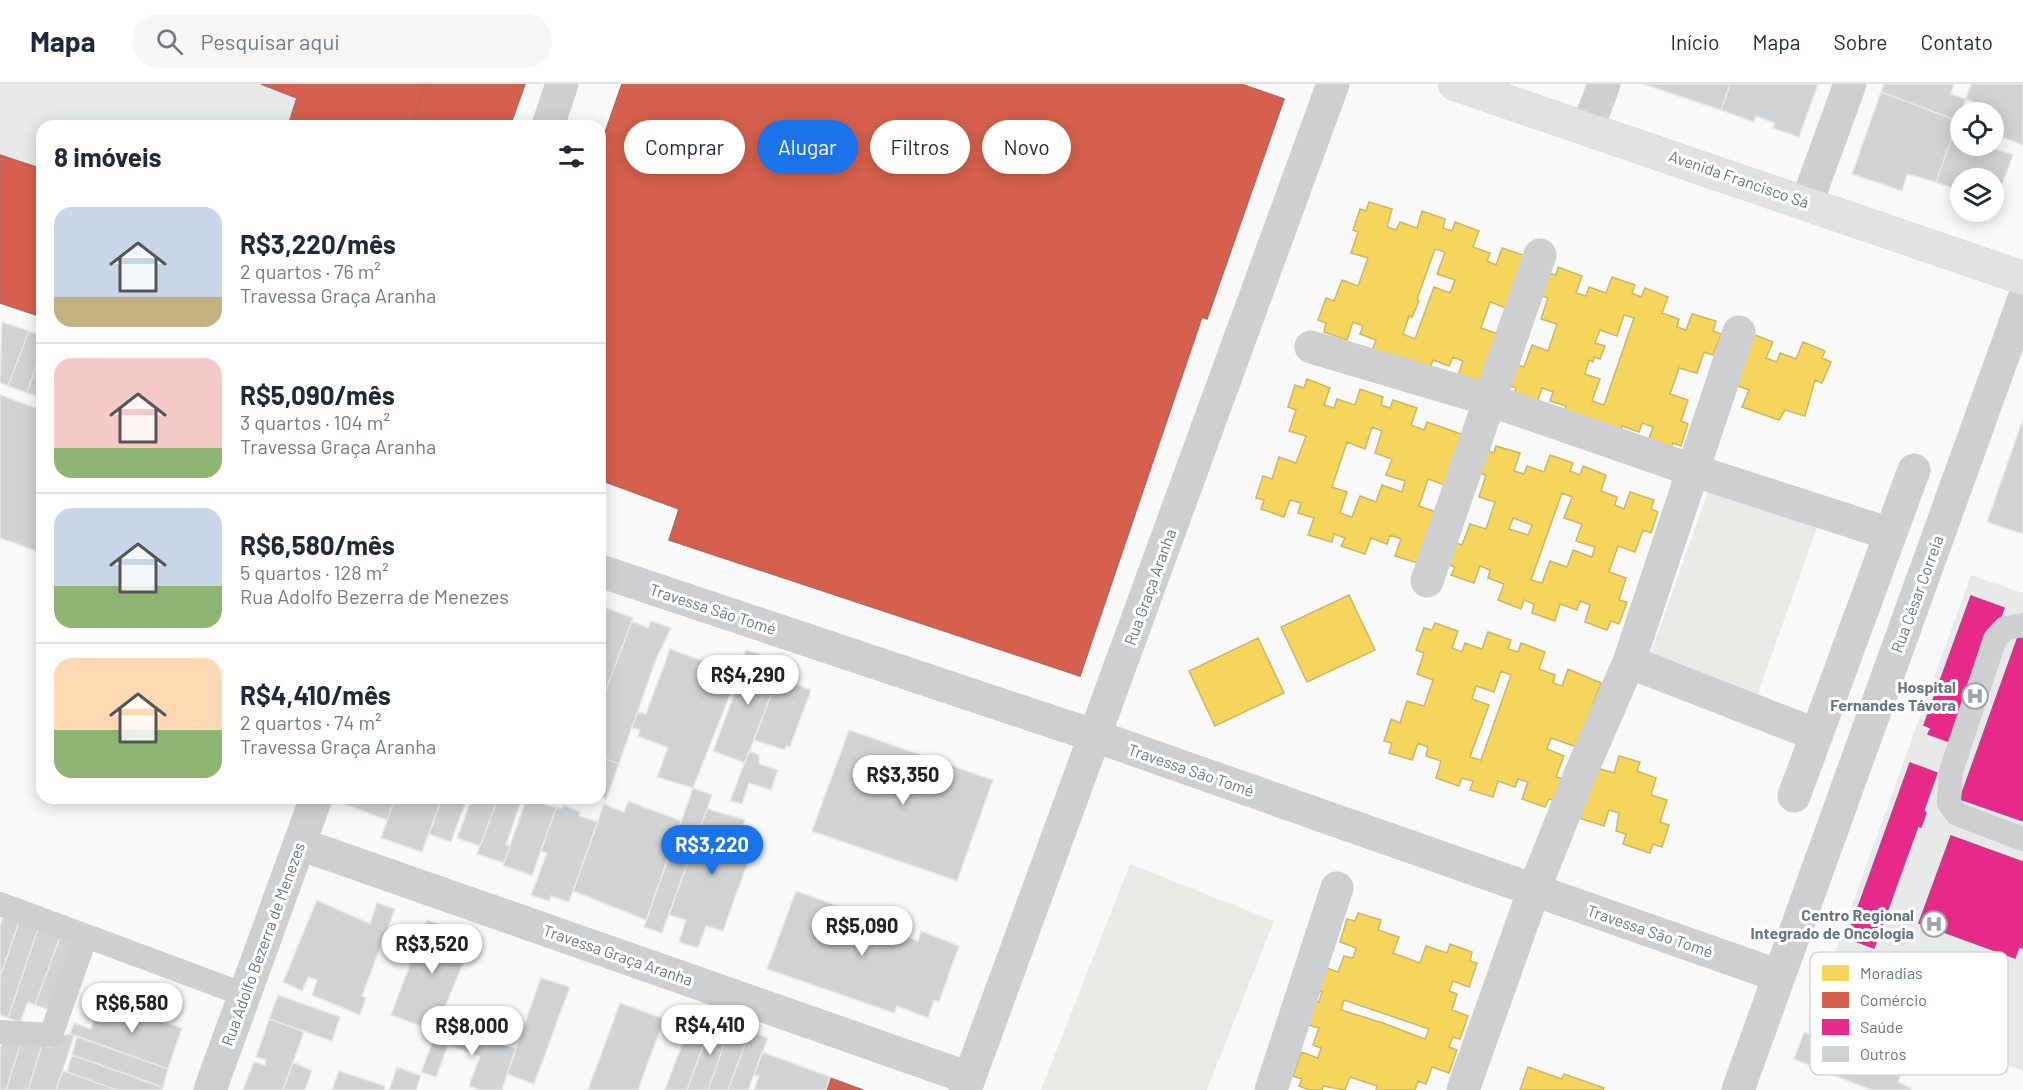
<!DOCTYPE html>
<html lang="pt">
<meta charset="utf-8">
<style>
body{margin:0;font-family:Barlow,sans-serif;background:#f6f6f7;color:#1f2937;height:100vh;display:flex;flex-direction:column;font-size:22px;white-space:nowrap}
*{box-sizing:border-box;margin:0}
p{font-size:20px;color:#747a83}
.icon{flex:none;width:33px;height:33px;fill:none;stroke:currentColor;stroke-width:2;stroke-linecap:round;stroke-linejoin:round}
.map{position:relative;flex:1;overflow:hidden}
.sheet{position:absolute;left:36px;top:36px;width:570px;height:684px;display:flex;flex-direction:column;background:#fff;border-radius:18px;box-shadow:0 3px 15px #0003}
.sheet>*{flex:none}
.top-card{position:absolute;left:624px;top:36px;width:570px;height:54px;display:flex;gap:12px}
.controls{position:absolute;left:1950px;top:18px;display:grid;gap:12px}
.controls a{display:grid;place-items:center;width:54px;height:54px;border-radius:50%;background:#fff;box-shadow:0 3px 15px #0003;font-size:30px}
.price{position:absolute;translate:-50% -51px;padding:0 14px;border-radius:21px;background:#fff;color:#222;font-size:20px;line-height:39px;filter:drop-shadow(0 2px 3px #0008)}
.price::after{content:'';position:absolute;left:50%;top:36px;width:18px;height:14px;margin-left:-9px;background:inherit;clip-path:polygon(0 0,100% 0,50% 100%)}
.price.selected{background:#1a73e8;color:#fff}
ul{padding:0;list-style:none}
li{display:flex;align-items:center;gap:18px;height:150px;padding:0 18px}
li+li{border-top:2px solid #e0e1e3}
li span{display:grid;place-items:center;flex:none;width:168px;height:120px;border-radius:18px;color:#555}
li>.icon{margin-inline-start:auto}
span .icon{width:72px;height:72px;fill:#fffc;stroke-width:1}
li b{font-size:26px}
h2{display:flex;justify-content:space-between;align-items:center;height:72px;padding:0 18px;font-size:26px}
.pill{padding:0 21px;border-radius:27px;background:#fff;box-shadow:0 3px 15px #0003;font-size:21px;line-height:54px}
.pill.selected{background:#1a73e8;color:#fff}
header{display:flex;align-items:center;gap:36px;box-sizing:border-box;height:84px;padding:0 30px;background:#fff;border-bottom:2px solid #e0e1e3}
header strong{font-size:28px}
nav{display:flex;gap:33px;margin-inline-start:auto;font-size:21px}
.search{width:420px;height:54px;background:#f6f6f7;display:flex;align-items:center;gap:15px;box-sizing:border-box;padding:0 21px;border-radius:33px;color:#747a83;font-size:22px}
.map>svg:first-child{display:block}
</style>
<header>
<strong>Mapa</strong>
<div class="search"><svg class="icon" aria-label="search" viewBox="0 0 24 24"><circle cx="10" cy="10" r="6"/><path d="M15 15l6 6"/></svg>Pesquisar aqui</div>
<nav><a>Início</a><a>Mapa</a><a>Sobre</a><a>Contato</a></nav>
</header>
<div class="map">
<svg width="2023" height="1006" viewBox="0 0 2023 1006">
<rect width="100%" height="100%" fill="#f9f9f9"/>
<path fill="#e8e9e9" d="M0 0H525L510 42H42V233L0 219Z
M1971 491 2023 509V987L1819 913Z"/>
<path fill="#e8ebe6" d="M1709 405 1817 443 1755 618 1647 580Z
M1130 780 1274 837 1207 1006H1041Z"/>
<path fill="#f6d55c" stroke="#cab868" stroke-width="1.5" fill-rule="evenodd" d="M1369 118 1392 125 1387 143 1396 146 1400 138 1417 144 1422 127 1445 135 1443 144 1452 147 1455 138 1479 147 1473 163 1490 169 1487 177 1496 181 1502 164 1526 172 1507 224 1490 218 1481 244 1498 250 1480 302 1457 294 1463 277 1453 273 1449 282 1433 276 1427 293 1370 272 1376 256 1360 250 1363 242 1353 238 1347 256 1324 248 1326 239 1318 236 1326 214 1334 217 1342 196 1358 202 1368 174 1351 169 1358 148 1353 146 1360 125 1366 127ZM1435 165 1445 168 1437 190 1455 196 1450 209 1434 203 1415 255 1403 250 1409 232 1412 233 1419 217 1417 215Z
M1558 183 1582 192 1576 209 1586 212 1589 203 1606 209 1612 193 1635 201 1632 209 1641 213 1645 204 1668 213 1662 229 1679 235 1677 243 1686 246 1692 230 1716 237 1713 247 1721 250 1713 271 1704 268 1697 289 1679 284 1670 310 1688 316 1681 337 1688 340 1681 362 1673 359 1670 367 1647 360 1653 343 1642 339 1639 348 1622 342 1617 358 1560 339 1566 322 1550 317 1553 308 1542 304 1536 321 1513 313 1516 304 1507 301 1515 280 1524 283 1532 261 1548 267 1557 240 1541 235 1548 214 1540 211 1548 189 1556 191ZM1624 231 1634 234 1604 321 1592 317 1600 295 1585 290 1589 276 1593 278 1594 273 1600 275 1605 262 1595 259 1600 246 1617 252Z
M1750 249 1773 258 1766 274 1777 278 1780 269 1796 275 1803 258 1825 267 1822 274 1831 278 1822 299 1815 296 1805 332 1785 326 1779 336 1742 323 1749 306 1732 300Z
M1307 295 1330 304 1324 321 1334 324 1337 315 1355 321 1360 305 1383 313 1381 321 1390 324 1393 316 1417 324 1411 341 1424 346 1427 338 1464 351 1445 401 1428 395 1419 422 1436 428 1418 479 1395 472 1401 455 1390 451 1387 460 1371 454 1365 470 1341 462 1345 454 1334 450 1332 458 1308 451 1314 434 1298 429 1301 419 1290 416 1284 433 1261 425 1264 416 1256 414 1263 392 1272 395 1279 373 1296 379 1306 352 1289 347 1296 326 1288 323 1295 301 1304 304ZM1372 343 1382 347 1375 369 1392 375 1386 391 1405 397 1402 408 1382 401 1376 418 1360 412 1352 433 1340 429 1347 408 1332 403 1347 358 1365 365Z
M1496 362 1520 369 1514 387 1524 390 1527 382 1544 388 1550 371 1573 379 1570 387 1580 391 1583 382 1606 391 1601 407 1617 413 1615 421 1624 425 1630 408 1654 416 1651 425 1658 428 1651 449 1643 446 1635 468 1618 462 1609 488 1626 494 1619 516 1627 518 1619 540 1611 537 1607 546 1585 538 1590 521 1580 517 1577 526 1560 520 1555 537 1532 529 1534 520 1524 516 1521 525 1498 516 1504 500 1488 494 1490 486 1480 482 1474 499 1451 491 1455 483 1445 479 1453 458 1462 461 1470 440 1486 445 1495 418 1479 413 1486 391 1478 389 1486 366 1494 369ZM1562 409 1572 413 1564 434 1582 440 1576 457 1595 463 1592 473 1573 466 1567 483 1550 477 1542 499 1531 496ZM1513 434 1532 441 1528 451 1509 445Z
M1349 511 1375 566 1307 598 1281 543Z
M1435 539 1458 547 1452 564 1462 568 1465 559 1482 565 1488 548 1511 556 1508 565 1518 568 1521 559 1545 568 1539 585 1555 591 1553 599 1562 602 1568 585 1601 599 1577 663 1551 654 1547 665 1564 672 1556 693 1565 695 1557 717 1549 715 1545 723 1522 715 1528 698 1518 695 1515 703 1498 697 1493 713 1470 706 1473 697 1462 694 1459 702 1436 694 1441 677 1426 672 1428 663 1418 659 1412 676 1389 669 1392 659 1384 657 1391 635 1400 639 1407 617 1424 622 1433 596 1417 590 1424 569 1416 566 1424 544 1432 546ZM1501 587 1511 591 1481 676 1470 673 1489 621 1472 615 1476 602 1494 608Z
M1258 554 1284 609 1215 642 1189 587Z
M1619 672 1640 678 1637 687 1656 694 1651 711 1667 716 1660 738 1669 741 1662 763 1653 760 1650 769 1623 760 1626 750 1616 747 1619 729 1609 726 1604 742 1579 734 1597 684 1614 689Z
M1358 829 1381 836 1378 846 1399 853 1393 869 1420 879 1426 862 1447 869 1450 860 1472 868 1470 877 1477 879 1469 903 1453 897 1449 907 1457 910 1452 926 1468 932 1460 955 1453 953 1449 963 1457 966 1449 989 1432 983 1426 1000 1418 997 1415 1006H1376L1377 1002 1350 993 1345 1006 1323 1002 1322 1006H1309L1299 1002 1302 995 1293 992 1301 968 1318 974 1321 964 1313 961 1319 944 1302 939 1310 915 1319 918 1322 908 1313 905 1321 882 1338 888 1344 872 1353 874 1356 864 1340 858 1347 835 1355 837ZM1344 916 1429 945 1425 955 1383 939 1341 926Z
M1528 983 1562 995 1564 990 1604 1004 1603 1006H1520Z"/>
<path fill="#d6604d" stroke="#b4675d" stroke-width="1.5" d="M261 0H426L411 42H288L297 14Z
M426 0H525L510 42H411Z
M622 0H1241L1284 15 1207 235 1202 233 1080 592 669 456 679 425 600 396V63Z
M0 71 42 85V233L0 219Z
M830 994 863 1006H826Z"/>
<path fill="#e7298a" stroke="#c04088" stroke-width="1.5" d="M1971 512 2004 524 1957 653 1950 658 1928 650 1931 644 1924 641Z
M2018 553 2023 555V737L1960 715Z
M1910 679 1937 689 1924 726 1926 729 1921 743 1918 742 1874 864 1847 854Z
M1951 752 2023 778V864L2019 863 2015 874 1919 839Z"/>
<path fill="#d0d2d3" stroke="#e8e8e8" stroke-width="1.5" d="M1643 0H1730L1721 26Z
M1730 0H1818L1799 53 1773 44 1775 39 1756 32 1754 38 1721 26Z
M1884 0H1954L1951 10 1966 15 1958 37 1881 8Z
M1971 0H2023V61L1994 50V28H1980L1982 21 1966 15Z
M1881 8 1958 37 1936 98 1907 90 1902 107 1852 90Z
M1958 37 1960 38V62H1986L2013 71 1997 114 1994 113V94H1960V107L1936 98Z
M2 238 29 247 8 302 0 299Z
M29 247 42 252V264L27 309 8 302Z
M42 264V306L40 313 27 309Z
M0 311 42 326V469L0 454Z
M2023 335V450L1987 438Z
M604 523 633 534 600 622V531Z
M632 537 648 544 651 537 671 544 656 575 619 680 600 673 602 659 600 658V622Z
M670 565 738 590 693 704 657 693 668 664 638 652 640 646 632 644 638 628 646 630Z
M746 566 783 579 745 679 713 667 744 585 740 583Z
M778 593 811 606 790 663 786 662 785 666 754 656Z
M849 646 993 696 957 797 812 747Z
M749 667 759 671V680L778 686 771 706 749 699 742 720 730 717Z
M600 673 619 680 606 715 600 712Z
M693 704 712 711 662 849 644 843Z
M341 714H395L387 736 339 718Z
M395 714H442L422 768 381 754Z
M442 714H467L451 758 429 750Z
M472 714H498L480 762 457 754Z
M498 714H522L506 761 510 762 504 779 477 770Z
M527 714 556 724 532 792 503 781Z
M628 717 681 737 646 836 573 807 604 720 624 728Z
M563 721 580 728 579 732 598 738 569 818 551 812 549 817 531 811 547 769 541 767 556 724H562Z
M707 725 745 736 739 752 755 758 723 847 706 842 698 864 679 858 686 836 669 831Z
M796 807 908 847 906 852 918 857 921 847 959 862 939 918 934 916 928 934 897 922 894 929 767 885Z
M317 816 370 840 377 819 395 825 362 912 366 914 360 931 312 911 317 896 308 893 302 907 283 898Z
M3 833 19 838 0 893V842Z
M427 836 474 853 435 947 391 931Z
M19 838 38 845 8 934 0 931V893Z
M38 845 60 853 35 921 28 918 20 938 8 934Z
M60 853 82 860 56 928 35 921Z
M541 894 570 903 534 1000 507 990Z
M278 911 340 933 332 957 269 935Z
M100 916 182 944 168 985 70 950 74 939 91 945Z
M620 919 664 935 638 1006H588Z
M713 934 731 941 708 1006H687Z
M269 935 304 948 283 1006H243L254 978 265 981 266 976 256 973Z
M440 939 516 965 502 1006H479L469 1002 480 972 448 961 436 993 421 988Z
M731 941 750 947 728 1006H708Z
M689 942 708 949 687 1006H665Z
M750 947 768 954 748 1006H728Z
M1804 948 1903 985 1898 998 1911 1004 1910 1006H1871L1794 975Z
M5 949 22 955 6 1006H0V966Z
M70 950 74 952 56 1006H28L42 961 49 963 53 953Z
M77 952 168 985 163 1003 72 971Z
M22 955 42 961 28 1006H6Z
M762 968 830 993 826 1006H754L759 992 754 991Z
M72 971 159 1002 163 1003 162 1006H117L67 988Z
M293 978 312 987 305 1006H283Z
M397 983 421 992 416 1006H389Z
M63 987 67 988 117 1006H56Z
M339 987 385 1002 384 1006H332Z"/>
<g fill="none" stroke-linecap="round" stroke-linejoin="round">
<g stroke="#d5d6d7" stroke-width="34">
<path id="secondary" d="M1455 0 2023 194"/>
</g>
<path stroke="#cecfd0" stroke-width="24" d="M2023 541 2005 544 1995 555 1951 687 1949 719 1957 730 2023 755
M0 820 245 911
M0 948 51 951 86 852"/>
<path stroke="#cecfd0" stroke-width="33" d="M1311 263 1490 316 1692 386 1890 450
M1427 497 1540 171
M1629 578 1817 651
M1794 712 1914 386
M1271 1006 1337 804
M1463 1006 1534 806 1579 693 1629 578 1739 248"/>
<path stroke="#cecfd0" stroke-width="33" d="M548 42 562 0
M1588 43 1604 0
M1807 118 1850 0
M600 487 1095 652 1779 892
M300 760 969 994
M210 1006 316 714
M965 1006 1333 0
M1738 1006 2023 217"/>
<use href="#secondary" stroke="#e1e2e2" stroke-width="33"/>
</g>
<defs>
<g id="hospital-ring" transform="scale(1.35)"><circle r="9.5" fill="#fff" stroke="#99a4ac" stroke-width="1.5"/><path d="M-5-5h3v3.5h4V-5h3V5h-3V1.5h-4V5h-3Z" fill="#99a4ac"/></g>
</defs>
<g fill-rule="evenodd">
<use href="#hospital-ring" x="1975" y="612"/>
<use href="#hospital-ring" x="1934" y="840"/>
</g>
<g text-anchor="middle" stroke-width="6" stroke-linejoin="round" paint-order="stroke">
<g font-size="16" fill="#657683" stroke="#fff">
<text transform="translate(1739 95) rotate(19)" y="6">Avenida Francisco Sá</text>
<text transform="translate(1150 503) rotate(-70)" y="6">Rua Graça Aranha</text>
<text transform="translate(1917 510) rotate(-70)" y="6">Rua César Correia</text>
<text transform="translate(713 525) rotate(18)" y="6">Travessa São Tomé</text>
<text transform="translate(1191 686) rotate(19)" y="6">Travessa São Tomé</text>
<text transform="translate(1650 847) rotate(19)" y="6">Travessa São Tomé</text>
<text transform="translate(263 860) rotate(-70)" y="6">Rua Adolfo Bezerra de Menezes</text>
<text transform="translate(618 871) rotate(19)" y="6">Travessa Graça Aranha</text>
</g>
<g font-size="16" font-weight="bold" fill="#657683" stroke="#fff" text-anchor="end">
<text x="1956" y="609">Hospital<tspan x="1956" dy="18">Fernandes Távora</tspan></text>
<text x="1914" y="837">Centro Regional<tspan x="1914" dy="18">Integrado de Oncologia</tspan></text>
</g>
</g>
<rect x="1810" y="868" width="198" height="123" rx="9" fill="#fff" stroke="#d1d6da" stroke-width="1.5"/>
<rect x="1822" y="881" width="27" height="16" fill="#f6d55c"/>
<rect x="1822" y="908" width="27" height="16" fill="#d6604d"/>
<rect x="1822" y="935" width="27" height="16" fill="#e7298a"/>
<rect x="1822" y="962" width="27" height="16" fill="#d0d2d3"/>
<g font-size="16" fill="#657683">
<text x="1860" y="895">Moradias</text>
<text x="1860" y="922">Comércio</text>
<text x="1860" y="949">Saúde</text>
<text x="1860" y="976">Outros</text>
</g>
</svg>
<div class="controls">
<a><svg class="icon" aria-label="locate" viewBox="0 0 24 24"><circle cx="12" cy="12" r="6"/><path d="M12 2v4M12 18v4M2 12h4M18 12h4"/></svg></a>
<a><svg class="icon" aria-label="layers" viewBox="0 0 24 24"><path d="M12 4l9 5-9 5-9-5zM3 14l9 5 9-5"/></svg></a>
</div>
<b class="price" style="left:748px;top:622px">R$4,290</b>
<b class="price" style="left:903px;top:722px">R$3,350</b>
<b class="price selected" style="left:712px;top:792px">R$3,220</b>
<b class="price" style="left:862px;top:873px">R$5,090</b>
<b class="price" style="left:432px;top:891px">R$3,520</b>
<b class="price" style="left:132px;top:950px">R$6,580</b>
<b class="price" style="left:710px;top:972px">R$4,410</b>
<b class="price" style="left:472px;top:973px">R$8,000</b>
<div class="top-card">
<a class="pill">Comprar</a>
<a class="pill selected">Alugar</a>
<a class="pill">Filtros</a>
<a class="pill">Novo</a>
</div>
<section class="sheet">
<h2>8 imóveis<svg class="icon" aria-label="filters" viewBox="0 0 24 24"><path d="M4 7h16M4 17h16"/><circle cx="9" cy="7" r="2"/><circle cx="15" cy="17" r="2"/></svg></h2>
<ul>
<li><span style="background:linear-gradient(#c9d6e8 75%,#c2b280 0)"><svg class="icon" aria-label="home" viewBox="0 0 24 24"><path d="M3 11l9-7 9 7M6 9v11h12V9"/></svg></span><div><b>R$3,220/mês</b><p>2 quartos · 76 m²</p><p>Travessa Graça Aranha</p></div></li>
<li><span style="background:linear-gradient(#f6c9c9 75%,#8fb573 0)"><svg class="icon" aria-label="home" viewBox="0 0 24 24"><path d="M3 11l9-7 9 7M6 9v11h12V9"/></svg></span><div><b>R$5,090/mês</b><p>3 quartos · 104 m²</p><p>Travessa Graça Aranha</p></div></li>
<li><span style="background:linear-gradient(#c9d6e8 65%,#8fb573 0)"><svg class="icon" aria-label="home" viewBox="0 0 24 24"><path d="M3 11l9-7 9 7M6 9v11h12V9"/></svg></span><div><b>R$6,580/mês</b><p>5 quartos · 128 m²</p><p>Rua Adolfo Bezerra de Menezes</p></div></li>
<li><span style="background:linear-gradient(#ffd9b3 60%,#8fb573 0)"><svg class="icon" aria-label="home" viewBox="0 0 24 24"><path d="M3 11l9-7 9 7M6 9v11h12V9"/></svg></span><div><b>R$4,410/mês</b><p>2 quartos · 74 m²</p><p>Travessa Graça Aranha</p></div></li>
</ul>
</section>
</div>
